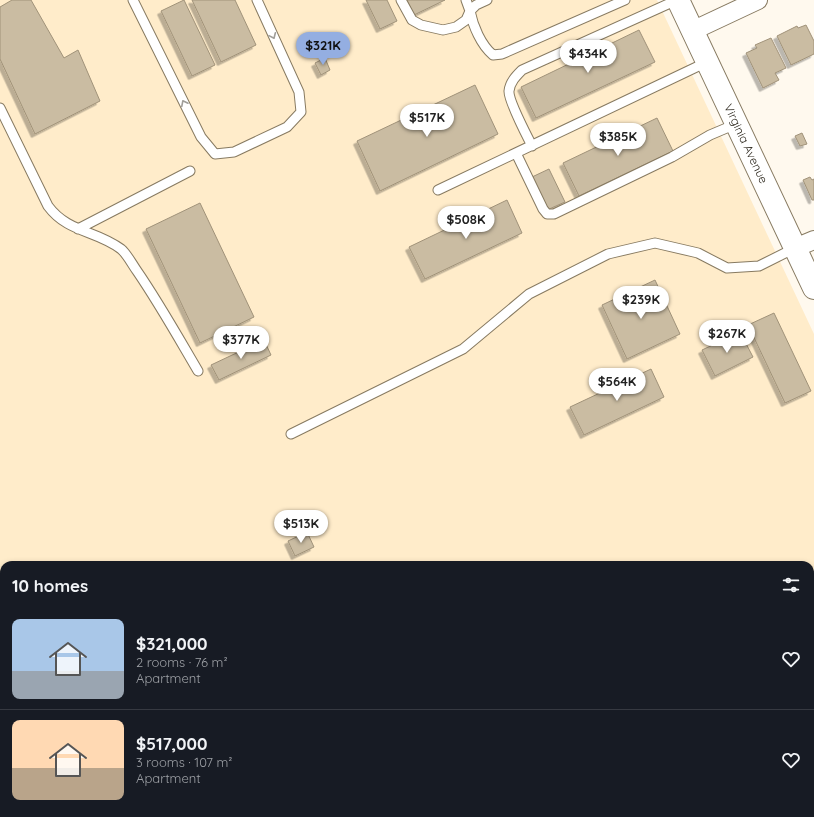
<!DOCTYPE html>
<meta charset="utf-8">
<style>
body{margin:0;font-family:Quicksand,sans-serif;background:#20242c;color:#f1f3f6;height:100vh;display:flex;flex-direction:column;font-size:15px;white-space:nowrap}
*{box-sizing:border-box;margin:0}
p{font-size:13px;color:#9ea1a6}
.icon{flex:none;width:22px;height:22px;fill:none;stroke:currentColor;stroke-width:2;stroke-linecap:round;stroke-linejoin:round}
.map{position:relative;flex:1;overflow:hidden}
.sheet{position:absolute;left:0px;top:561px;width:814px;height:256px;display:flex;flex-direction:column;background:#171b24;border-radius:12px 12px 0 0;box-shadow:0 2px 6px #0003}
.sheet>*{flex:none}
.price{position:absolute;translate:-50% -34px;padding:0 9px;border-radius:14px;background:#fff;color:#222;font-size:13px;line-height:26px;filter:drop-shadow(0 1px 2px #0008)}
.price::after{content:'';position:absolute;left:50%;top:24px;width:12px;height:9px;margin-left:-6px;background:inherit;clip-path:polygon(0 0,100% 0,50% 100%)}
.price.current{background:#94aee1;color:#111}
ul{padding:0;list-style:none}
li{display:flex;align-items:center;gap:12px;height:100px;padding:0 12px}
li+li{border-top:1px solid #363941}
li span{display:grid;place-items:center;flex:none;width:112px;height:80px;border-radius:8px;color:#555}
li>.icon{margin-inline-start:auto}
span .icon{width:48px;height:48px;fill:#fffc;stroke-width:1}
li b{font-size:17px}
h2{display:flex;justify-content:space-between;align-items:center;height:48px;padding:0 12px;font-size:17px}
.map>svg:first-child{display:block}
</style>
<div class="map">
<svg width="814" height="817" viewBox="0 0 814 817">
<defs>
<filter id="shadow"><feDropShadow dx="-3.5" dy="3.5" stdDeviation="0" flood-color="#0004"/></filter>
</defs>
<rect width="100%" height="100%" fill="#fff9ee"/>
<path fill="#ffecca" d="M0 0H657L814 334V638L810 640V565H4V813H437L428 817H0Z"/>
<path fill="#cabca2" stroke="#a09279" filter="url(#shadow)" d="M12 0H31L64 58 78 50 100 101 35 134 0 59V7Z
M184 0 215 65 192 76 161 11Z
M192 0H235L256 45 221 62Z
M366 0H387L397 21 380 29Z
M407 0H445L414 15Z
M806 25 814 41V54L791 65 777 36 797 26 798 28Z
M639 30 655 62 536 118 521 87Z
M771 38 786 68 775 73 779 80 763 88 746 53 757 48 755 45Z
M325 58 330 70 321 75 315 63Z
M475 85 498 134 380 191 357 141Z
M657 118 673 151 579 196 563 163Z
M802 133 807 144 800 146 795 136Z
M549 169 565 202 547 210 532 177Z
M810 177 812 180 814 179V200H812L803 180Z
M507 200 522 233 425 279 409 247Z
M200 203 254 317 200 343 146 229Z
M655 280 680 334 627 359 602 305Z
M774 313 811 391 785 403 748 325Z
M740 332 753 357 715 376 702 350Z
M264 340 271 355 219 380 211 365Z
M651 369 664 397 584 435 570 407Z
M307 532 314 547 295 556 288 541Z
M459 813H473L474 815 470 817H461Z
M573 813H596L598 817H564Z
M602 813H636L634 814 635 817H611L610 816 604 817Z"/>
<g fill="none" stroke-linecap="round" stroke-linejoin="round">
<g stroke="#877a61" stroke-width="11">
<path id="lane" d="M133 0 201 137 215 154 234 152 287 127 301 112 299 92 257 0
M401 0 412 20 421 25 443 30 456 27 466 20 470 11 466 0
M487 0 476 5 470 11C473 26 481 45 493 55L502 54 625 0
M0 108 48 206C68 233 96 230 121 249 127 254 132 264 137 271 159 303 178 337 198 371
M532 146C527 136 508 100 509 91 510 82 516 76 522 70L677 0
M516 153 543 209 547 214H554L672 157 710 135 736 124
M438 190 707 62
M78 229 190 171
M291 434 463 349 529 294 608 254 655 243 698 253 727 268 759 266 795 248"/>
</g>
<g stroke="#877a61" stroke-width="20">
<path id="street" d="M692 31 758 0
M795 248 814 240
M810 774 814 772
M717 817 725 813"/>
</g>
<g stroke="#877a61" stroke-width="24">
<g id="secondary">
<path id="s1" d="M678 0 814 288"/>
</g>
</g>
<use href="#lane" stroke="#fff" stroke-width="9"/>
<use href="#street" stroke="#fff" stroke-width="18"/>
<use href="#secondary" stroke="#fff" stroke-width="22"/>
</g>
<defs><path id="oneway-chevron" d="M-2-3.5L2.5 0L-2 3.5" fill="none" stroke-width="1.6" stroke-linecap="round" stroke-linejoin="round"/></defs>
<g stroke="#a09e99">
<use href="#oneway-chevron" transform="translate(273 36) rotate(66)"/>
<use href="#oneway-chevron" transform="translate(184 103) rotate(-117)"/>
</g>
<g text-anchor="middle" stroke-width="4" stroke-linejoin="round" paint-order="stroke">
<g font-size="12" fill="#2c271d" stroke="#fff">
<text dy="4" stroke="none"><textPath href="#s1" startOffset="159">Virginia Avenue</textPath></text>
</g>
</g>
</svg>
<b class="price current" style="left:323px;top:66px">$321K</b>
<b class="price" style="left:588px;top:74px">$434K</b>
<b class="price" style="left:427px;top:138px">$517K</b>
<b class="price" style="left:618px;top:157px">$385K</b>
<b class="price" style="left:466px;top:240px">$508K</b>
<b class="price" style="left:641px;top:320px">$239K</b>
<b class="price" style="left:727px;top:354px">$267K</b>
<b class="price" style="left:241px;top:360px">$377K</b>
<b class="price" style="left:617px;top:402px">$564K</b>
<b class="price" style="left:301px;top:544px">$513K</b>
<section class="sheet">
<h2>10 homes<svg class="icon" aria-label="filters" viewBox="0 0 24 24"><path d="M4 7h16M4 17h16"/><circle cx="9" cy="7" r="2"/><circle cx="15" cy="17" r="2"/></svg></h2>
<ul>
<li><span style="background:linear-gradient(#a9c7e8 65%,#9aa5b1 0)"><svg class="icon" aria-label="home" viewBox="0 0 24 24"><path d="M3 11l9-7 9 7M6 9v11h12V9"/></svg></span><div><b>$321,000</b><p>2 rooms · 76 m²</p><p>Apartment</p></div><svg class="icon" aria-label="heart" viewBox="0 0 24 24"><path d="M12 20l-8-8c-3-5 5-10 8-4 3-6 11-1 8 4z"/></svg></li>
<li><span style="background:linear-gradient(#ffd9b3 60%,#b9a48a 0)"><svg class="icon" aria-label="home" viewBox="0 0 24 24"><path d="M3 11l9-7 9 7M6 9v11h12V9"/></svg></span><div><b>$517,000</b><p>3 rooms · 107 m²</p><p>Apartment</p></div><svg class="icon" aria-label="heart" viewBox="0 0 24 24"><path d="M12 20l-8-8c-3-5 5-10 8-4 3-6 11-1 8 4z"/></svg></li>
</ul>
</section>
</div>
